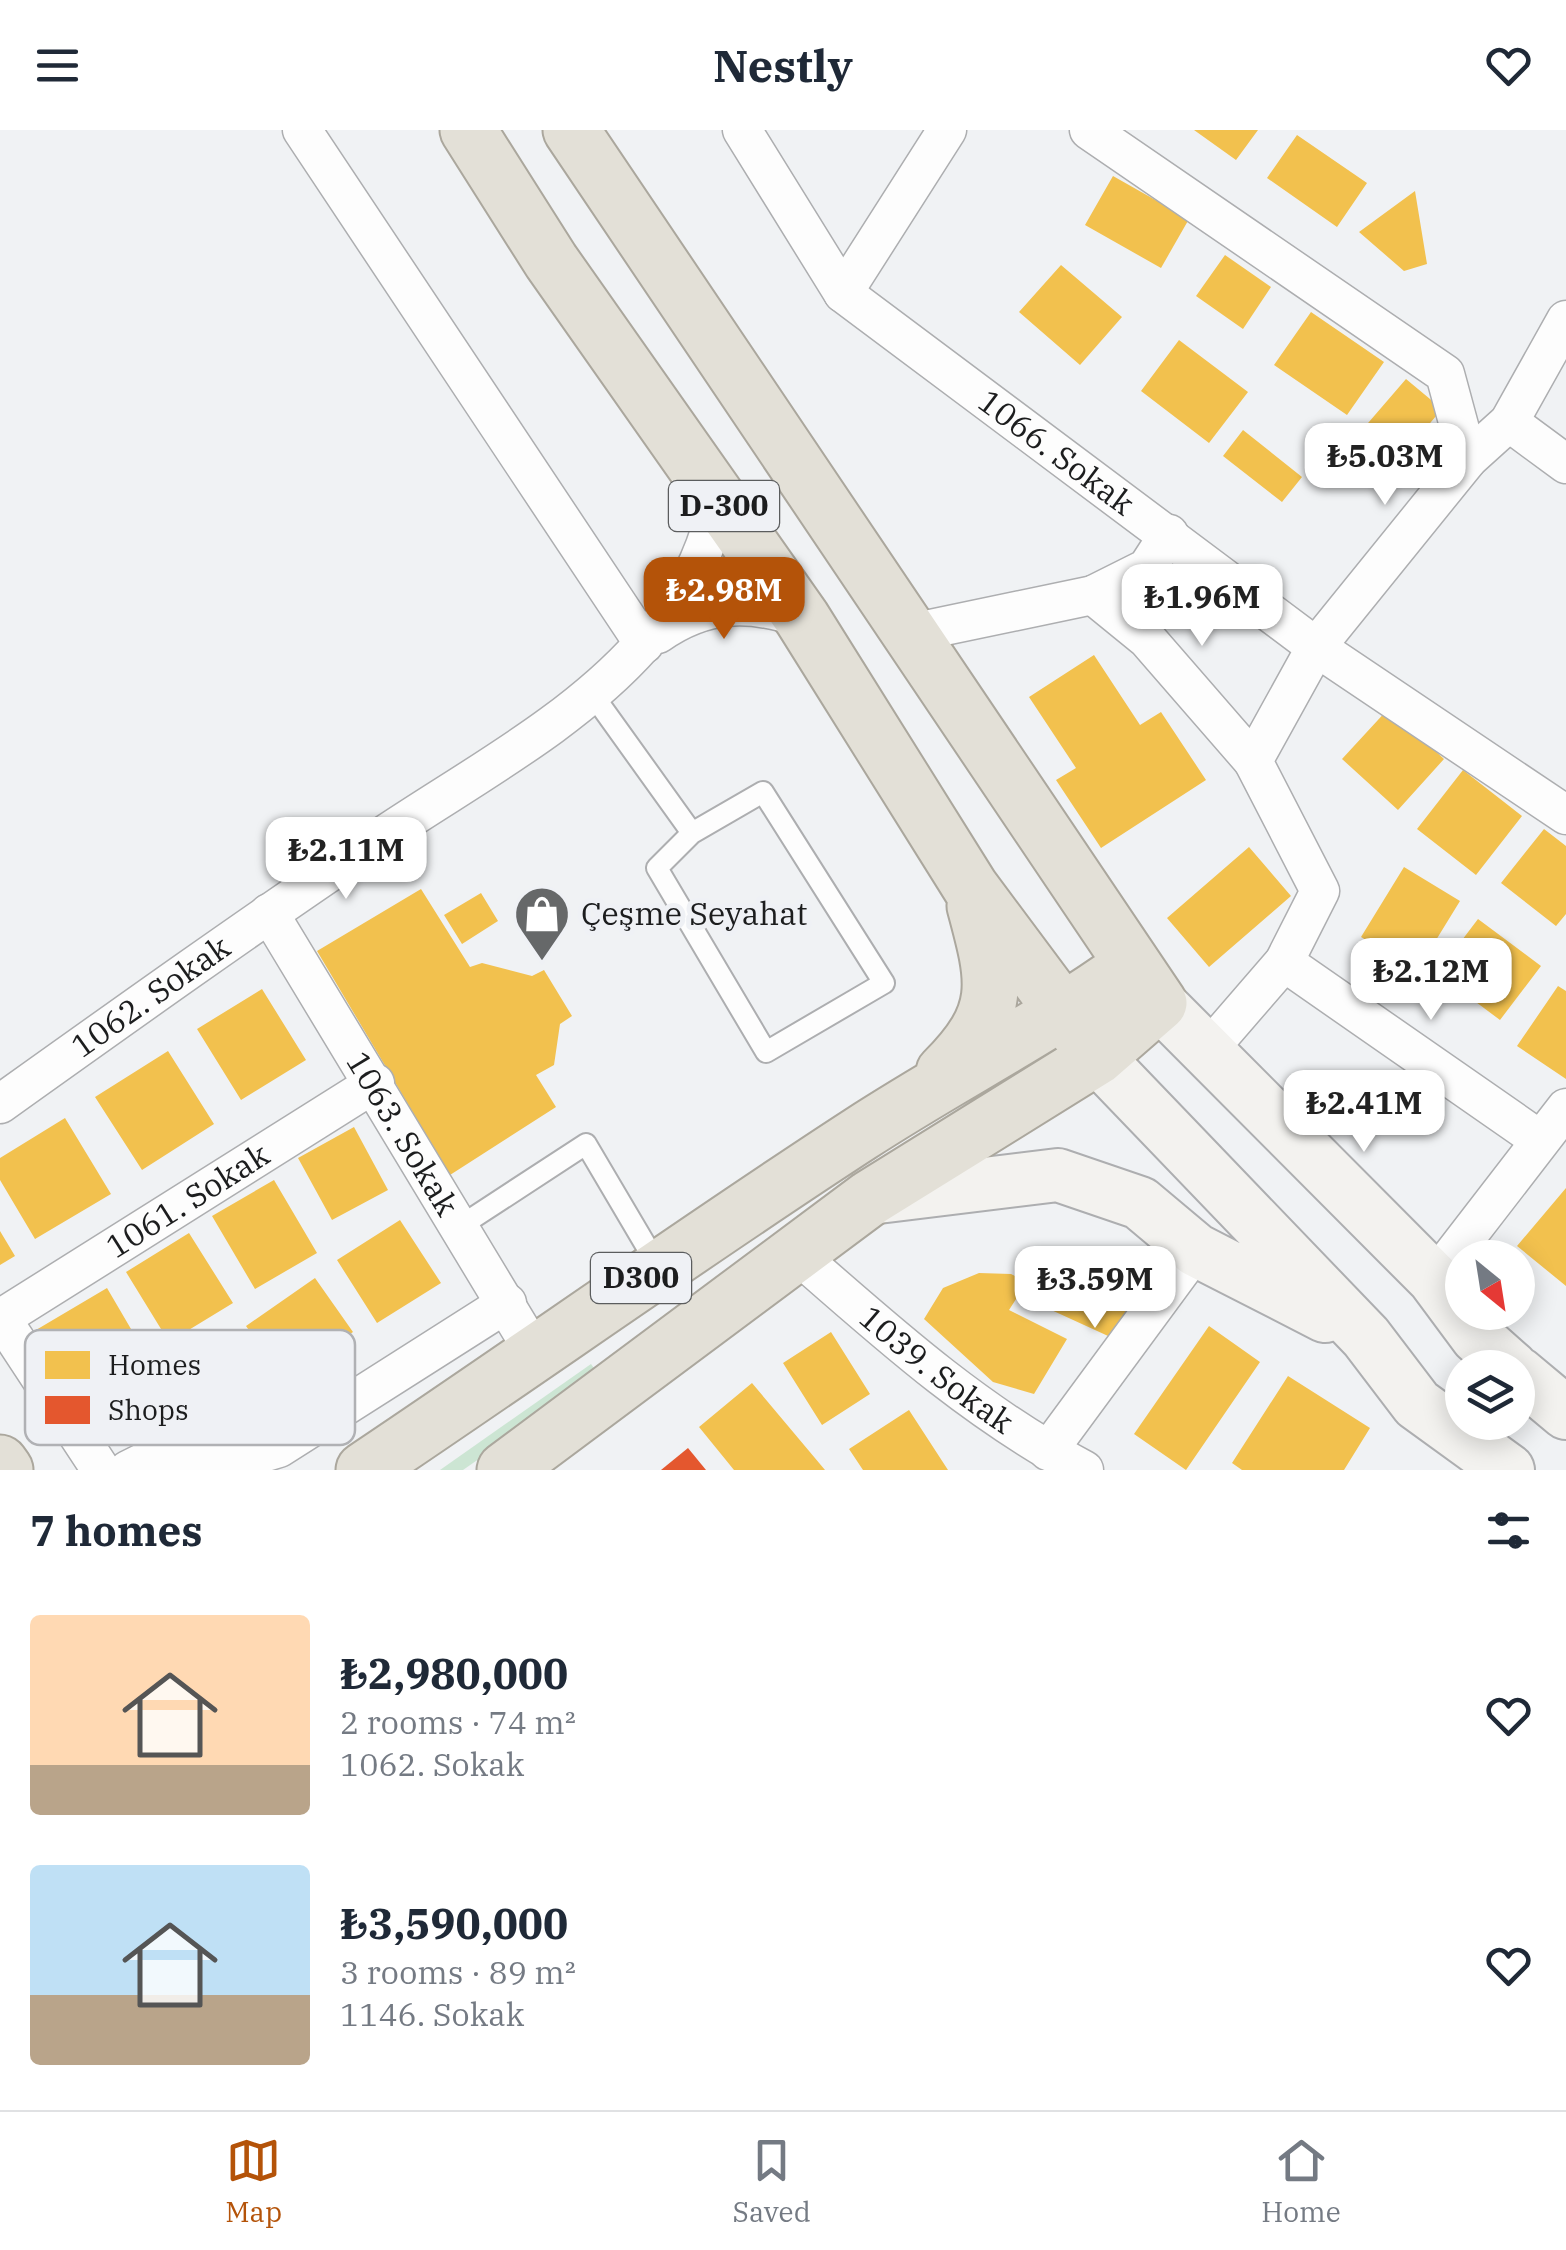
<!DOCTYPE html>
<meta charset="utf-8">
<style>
body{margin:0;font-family:"IBM Plex Serif",serif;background:#f6f6f7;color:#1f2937;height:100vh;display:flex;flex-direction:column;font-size:38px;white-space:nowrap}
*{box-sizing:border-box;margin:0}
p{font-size:32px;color:#747a83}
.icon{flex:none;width:55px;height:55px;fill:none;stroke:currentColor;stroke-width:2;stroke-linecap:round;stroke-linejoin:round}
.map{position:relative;height:1340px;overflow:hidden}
.drawer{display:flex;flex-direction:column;background:#fff;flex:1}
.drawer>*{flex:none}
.needle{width:65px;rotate:150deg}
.controls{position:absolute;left:1445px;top:1110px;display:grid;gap:20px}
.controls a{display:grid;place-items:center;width:90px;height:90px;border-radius:50%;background:#fff;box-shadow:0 5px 25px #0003;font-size:50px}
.price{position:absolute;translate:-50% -85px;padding:0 22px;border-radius:20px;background:#fff;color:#222;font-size:32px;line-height:65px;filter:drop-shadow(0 2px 5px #0008)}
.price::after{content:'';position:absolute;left:50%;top:60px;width:30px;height:22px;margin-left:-15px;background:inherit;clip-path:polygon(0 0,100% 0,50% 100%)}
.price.on{background:#b45309;color:#fff}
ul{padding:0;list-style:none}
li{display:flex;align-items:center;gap:30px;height:250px;padding:0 30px}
li span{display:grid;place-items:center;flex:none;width:280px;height:200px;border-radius:10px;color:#555}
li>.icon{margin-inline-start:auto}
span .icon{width:120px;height:120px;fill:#fffc;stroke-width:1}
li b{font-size:42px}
h2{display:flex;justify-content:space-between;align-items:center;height:120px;padding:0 30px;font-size:42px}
header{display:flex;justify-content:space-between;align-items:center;height:130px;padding:0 30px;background:#fff;font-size:45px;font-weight:700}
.tab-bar{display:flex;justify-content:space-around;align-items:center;height:140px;border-top:2px solid #e0e1e3;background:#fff;font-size:28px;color:#747a83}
.tab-bar a{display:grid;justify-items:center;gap:5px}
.tab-bar .on{color:#b45309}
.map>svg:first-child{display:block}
</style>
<header><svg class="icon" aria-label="menu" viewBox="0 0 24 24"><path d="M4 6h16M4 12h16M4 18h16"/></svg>Nestly<svg class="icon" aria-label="heart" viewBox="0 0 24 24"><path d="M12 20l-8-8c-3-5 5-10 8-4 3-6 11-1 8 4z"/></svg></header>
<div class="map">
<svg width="1566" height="1340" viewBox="0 0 1566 1340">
<rect width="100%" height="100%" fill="#f0f2f4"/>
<path fill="#cce5d3" d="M591 1234 599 1245 463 1340H440Z"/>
<path fill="#f2c14e" d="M1194 0H1258L1236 30Z
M1297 5 1367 53 1337 97 1267 48Z
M1113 46 1189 89 1161 138 1085 95Z
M1415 61 1427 134 1404 141 1359 102Z
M1225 125 1271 157 1243 199 1196 166Z
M1061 135 1122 187 1080 235 1019 182Z
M1311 182 1384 232 1347 285 1274 235Z
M1179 210 1248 262 1209 313 1141 261Z
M1406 249 1442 279 1392 338 1356 307Z
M1243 300 1302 347 1282 372 1223 326Z
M1094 525 1140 595 1161 582 1206 650 1101 718 1056 650 1076 638 1029 567Z
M1389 578 1444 629 1398 680 1342 629Z
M1463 640 1522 686 1476 745 1417 699Z
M1544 699 1566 716V784L1556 796 1501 753Z
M1249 717 1291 766 1209 837 1167 788Z
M1404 737 1460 771 1417 841 1361 807Z
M421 759 470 837 482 833 532 846 544 840 572 886 560 894 554 935 536 945 556 977 450 1045 317 821Z
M481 763 498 791 462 814 444 785Z
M1478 789 1541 836 1500 890 1437 843Z
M1558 856 1566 861V949L1517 916Z
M262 859 306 930 241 970 197 899Z
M168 921 214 994 142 1040 95 967Z
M65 988 111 1064 35 1109 0 1050V1028Z
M354 997 388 1060 332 1090 298 1028Z
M274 1050 317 1123 255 1159 212 1086Z
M1566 1058V1156L1517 1116Z
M400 1090 441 1153 377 1193 337 1130Z
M0 1101 15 1126 0 1135Z
M189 1103 233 1173 169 1212 126 1142Z
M1062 1117 1145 1155 1119 1211 1036 1173Z
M979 1143 1011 1144 1027 1152 1009 1180 1067 1209 1034 1264 993 1252 924 1189 943 1158Z
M315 1148 353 1202 283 1249 246 1196Z
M107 1158 148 1228 77 1270 36 1200Z
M1209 1196 1260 1232 1186 1340 1134 1304Z
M831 1202 870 1264 822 1295 783 1233Z
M1288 1246 1370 1298 1344 1340H1242L1232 1333Z
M752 1253 825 1340H734L699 1297Z
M909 1280 948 1340H863L849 1319Z"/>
<path fill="#e4572e" d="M688 1318 706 1340H661Z"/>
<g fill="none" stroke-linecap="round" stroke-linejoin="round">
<g stroke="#adaeb0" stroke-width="24">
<path id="service" d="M593 565 692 703
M763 662 884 853 766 922 657 738 692 703Z
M462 1095 586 1014 658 1136"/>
</g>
<g stroke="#adaeb0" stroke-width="41">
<g id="minor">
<path d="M302 0 644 514"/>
<path id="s1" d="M742 0 843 163 1316 517 1566 685"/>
<path d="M1089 0 1445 244 1468 329"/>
<path d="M843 163 947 0"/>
<path d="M1509 292 1566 334"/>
<path d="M1093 465 1147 509 1253 631"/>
<path d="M911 503 1093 465 1147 438 1169 404"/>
<path d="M658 504C705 471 749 470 802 488"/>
<path id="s2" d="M269 783 536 1225"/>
<path d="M1284 832 1540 1010"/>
<path d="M1207 921 1284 832 1320 761 1253 631 1316 517 1468 329 1509 292 1566 190"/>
<path id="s3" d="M0 974C126 884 252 794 380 708 469 648 572 594 643 514 684 469 706 427 719 368"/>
<path id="s4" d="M798 1125C888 1204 977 1284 1084 1340"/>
<path d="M1434 1149 1566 978"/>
<path d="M1 1188 101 1340"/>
<path id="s5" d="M0 1189 375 953"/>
<path d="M1048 1321 1196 1120"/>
<path d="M128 1340 152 1328 223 1335 279 1318 507 1173"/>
</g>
</g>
<g stroke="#adaeb0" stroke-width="56">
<path id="secondary" d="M1159 873 1434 1149 1477 1207 1512 1238
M1097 927 1366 1207 1417 1274 1508 1340
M870 1068 1058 1045 1140 1073 1196 1120 1325 1186
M1518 1243 1566 1283"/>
</g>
<g stroke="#aba79d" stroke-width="59">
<path id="trunk" d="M468 0 551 131 802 488 971 758 1097 927
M944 942C1003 883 996 853 975 776
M0 1333 5 1340
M364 1340C530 1229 692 1113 860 1004 949 946 1044 898 1130 836
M505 1340 870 1068 1097 927 1159 873 571 0"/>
</g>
<use href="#service" stroke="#fdfdfd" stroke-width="20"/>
<use href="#minor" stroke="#fdfdfd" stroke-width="38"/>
<use href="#secondary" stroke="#f3f2ef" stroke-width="52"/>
<use href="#trunk" stroke="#e3e0d7" stroke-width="55"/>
</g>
<defs>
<g id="shop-pin" transform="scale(2.875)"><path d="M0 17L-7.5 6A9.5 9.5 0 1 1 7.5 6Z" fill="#666869" stroke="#eff1f5"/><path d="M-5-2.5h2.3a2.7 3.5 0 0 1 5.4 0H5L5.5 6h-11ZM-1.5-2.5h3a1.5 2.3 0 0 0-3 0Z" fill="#fff"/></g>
</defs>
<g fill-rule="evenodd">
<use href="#shop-pin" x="542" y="784"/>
</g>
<g text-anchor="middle" stroke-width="10" stroke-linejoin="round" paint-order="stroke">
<g fill="#eff1f5" stroke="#5b5d5e" stroke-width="2.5">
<rect x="669" y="351" width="110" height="50" rx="8"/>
<rect x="591" y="1123" width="100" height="50" rx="8"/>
</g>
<g font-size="30" font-weight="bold" fill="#1c1d1e">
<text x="724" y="386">D-300</text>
<text x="641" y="1158">D300</text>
</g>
<g font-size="32" fill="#1c1d1e" stroke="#eff1f5">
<text dy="11" stroke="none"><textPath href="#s1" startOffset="458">1066. Sokak</textPath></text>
<text dy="11" stroke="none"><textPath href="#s3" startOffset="185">1062. Sokak</textPath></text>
<text dy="11" stroke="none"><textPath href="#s2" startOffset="258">1063. Sokak</textPath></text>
<text dy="11" stroke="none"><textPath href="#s5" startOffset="222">1061. Sokak</textPath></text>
<text dy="11" stroke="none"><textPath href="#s4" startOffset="180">1039. Sokak</textPath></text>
</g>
<g font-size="32" fill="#1c1d1e" stroke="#eff1f5" text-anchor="start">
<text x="581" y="795">Çeşme Seyahat</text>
</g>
</g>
<rect x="25" y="1200" width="330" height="115" rx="15" fill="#eff1f5" stroke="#b0b1b4" stroke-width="2.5"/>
<rect x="45" y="1221" width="45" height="28" fill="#f2c14e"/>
<rect x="45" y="1266" width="45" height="28" fill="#e4572e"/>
<g font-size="28" fill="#1c1d1e">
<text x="108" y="1245">Homes</text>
<text x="108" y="1290">Shops</text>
</g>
</svg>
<div class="controls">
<a><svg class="needle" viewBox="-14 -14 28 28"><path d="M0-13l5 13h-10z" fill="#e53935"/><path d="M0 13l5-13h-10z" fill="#747a83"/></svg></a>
<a><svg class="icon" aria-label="layers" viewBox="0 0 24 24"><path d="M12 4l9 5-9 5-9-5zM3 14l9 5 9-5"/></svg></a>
</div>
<b class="price" style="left:1385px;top:378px">₺5.03M</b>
<b class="price on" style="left:724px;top:512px">₺2.98M</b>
<b class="price" style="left:1202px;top:519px">₺1.96M</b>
<b class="price" style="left:346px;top:772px">₺2.11M</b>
<b class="price" style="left:1431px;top:893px">₺2.12M</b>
<b class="price" style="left:1364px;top:1025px">₺2.41M</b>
<b class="price" style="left:1095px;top:1201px">₺3.59M</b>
</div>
<section class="drawer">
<h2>7 homes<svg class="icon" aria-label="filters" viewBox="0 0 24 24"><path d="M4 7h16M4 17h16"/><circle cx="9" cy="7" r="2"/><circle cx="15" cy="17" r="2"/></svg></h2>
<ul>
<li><span style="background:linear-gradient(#ffd9b3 75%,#b9a48a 0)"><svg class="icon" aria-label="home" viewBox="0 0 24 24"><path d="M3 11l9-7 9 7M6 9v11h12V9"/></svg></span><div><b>₺2,980,000</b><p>2 rooms · 74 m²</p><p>1062. Sokak</p></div><svg class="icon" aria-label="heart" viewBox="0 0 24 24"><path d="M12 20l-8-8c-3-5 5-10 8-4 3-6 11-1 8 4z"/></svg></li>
<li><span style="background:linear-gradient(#bfe0f5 65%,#b9a48a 0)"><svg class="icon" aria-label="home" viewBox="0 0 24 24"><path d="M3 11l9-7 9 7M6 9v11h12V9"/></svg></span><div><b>₺3,590,000</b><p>3 rooms · 89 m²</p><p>1146. Sokak</p></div><svg class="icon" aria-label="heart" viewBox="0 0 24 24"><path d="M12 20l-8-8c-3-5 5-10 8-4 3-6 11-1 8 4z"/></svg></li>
</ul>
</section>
<nav class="tab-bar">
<a class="on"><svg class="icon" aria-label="map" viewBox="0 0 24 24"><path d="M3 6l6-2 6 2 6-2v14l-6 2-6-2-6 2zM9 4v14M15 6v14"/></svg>Map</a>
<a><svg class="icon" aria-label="saved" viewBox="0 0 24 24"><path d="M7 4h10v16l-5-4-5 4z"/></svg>Saved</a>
<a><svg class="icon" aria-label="home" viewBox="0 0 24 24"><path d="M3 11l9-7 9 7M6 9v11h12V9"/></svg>Home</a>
</nav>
